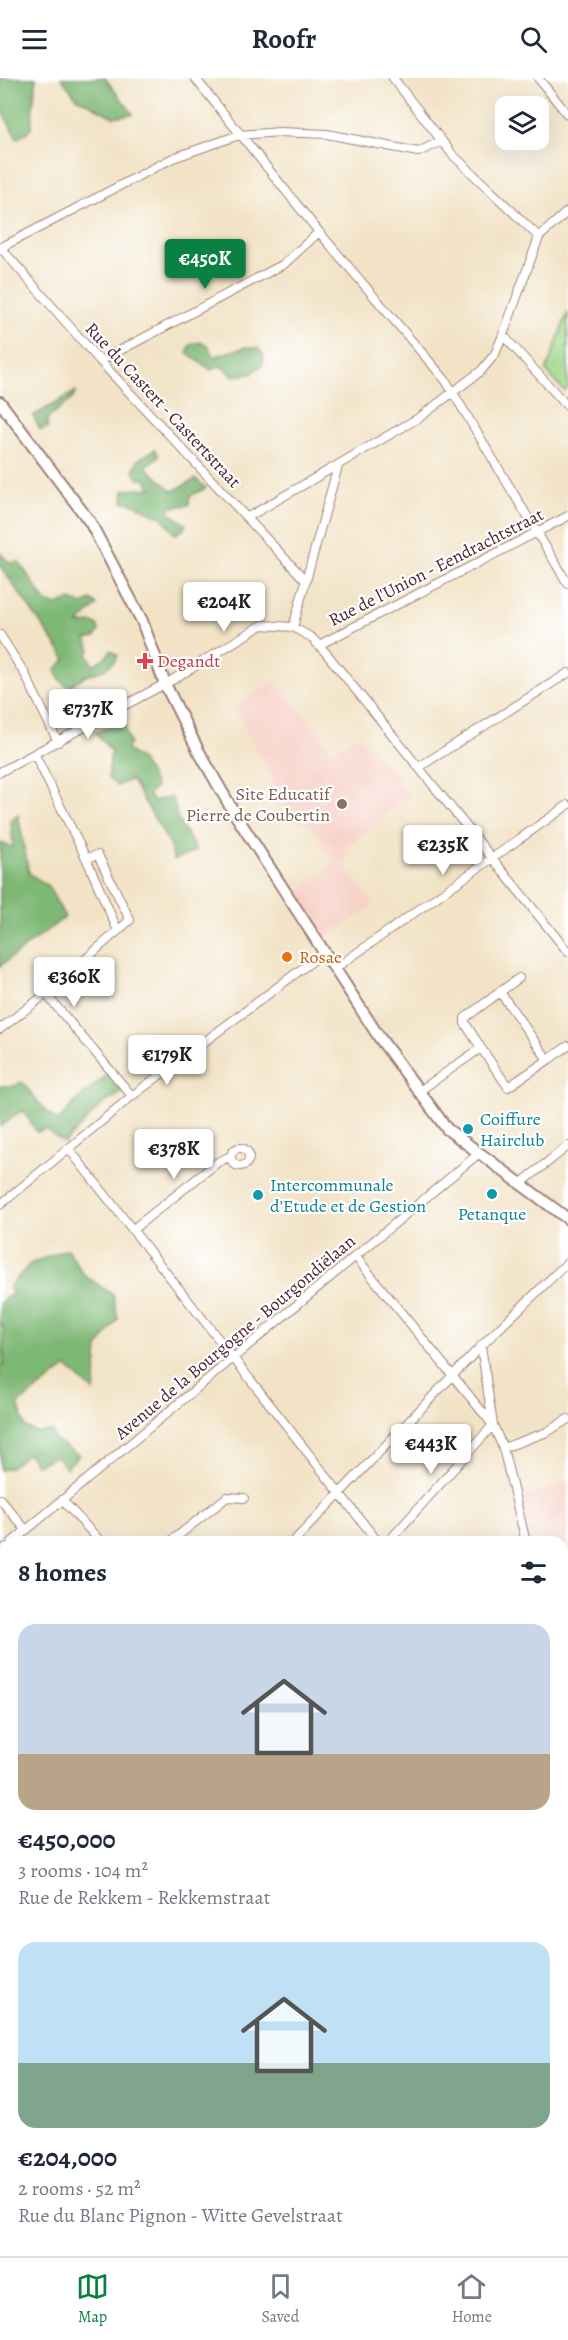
<!DOCTYPE html>
<meta charset="utf-8">
<style>
body{margin:0;font-family:Alegreya,serif;background:#f2f2f3;color:#1f2937;height:100vh;display:flex;flex-direction:column;font-size:22px;white-space:nowrap}
*{box-sizing:border-box;margin:0}
p{font-size:20px;color:#747a83}
.icon{flex:none;width:33px;height:33px;fill:none;stroke:currentColor;stroke-width:2;stroke-linecap:round;stroke-linejoin:round}
.map{position:relative;flex:1;overflow:hidden}
.panel{position:absolute;left:0px;top:1458px;width:568px;height:720px;display:flex;flex-direction:column;background:#fff;border-radius:18px 18px 0 0;box-shadow:0 6px 24px #0002}
.panel>*{flex:none}
.tools{position:absolute;left:495px;top:18px;display:grid;gap:12px}
.tools a{display:grid;place-items:center;width:54px;height:54px;border-radius:12px;background:#fff;box-shadow:0 6px 24px #0002;font-size:30px}
.price{position:absolute;translate:-50% -51px;padding:0 14px;border-radius:6px;background:#fff;color:#222;font-size:20px;line-height:39px;filter:drop-shadow(0 2px 3px #0008)}
.price::after{content:'';position:absolute;left:50%;top:36px;width:18px;height:14px;margin-left:-9px;background:inherit;clip-path:polygon(0 0,100% 0,50% 100%)}
.price.on{background:#0b8043;color:#fff}
ul{padding:0;list-style:none}
li{display:grid;align-content:center;gap:12px;height:318px;padding:0 18px}
li span{display:grid;place-items:center;height:186px;border-radius:18px;color:#555}
li>.icon{margin-inline-start:auto}
span .icon{width:108px;height:108px;fill:#fffc;stroke-width:1}
li b{font-size:26px}
h2{display:flex;justify-content:space-between;align-items:center;height:72px;padding:0 18px;font-size:26px}
header{display:flex;justify-content:space-between;align-items:center;height:78px;padding:0 18px;background:#fff;font-size:27px;font-weight:700}
.tab-bar{display:flex;justify-content:space-around;align-items:center;height:84px;border-top:2px solid #e0e1e3;background:#fff;font-size:16px;color:#747a83}
.tab-bar a{display:grid;justify-items:center;gap:3px}
.tab-bar .on{color:#0b8043}
.map>svg:first-child{display:block}
</style>
<header><svg class="icon" aria-label="menu" viewBox="0 0 24 24"><path d="M4 6h16M4 12h16M4 18h16"/></svg>Roofr<svg class="icon" aria-label="search" viewBox="0 0 24 24"><circle cx="10" cy="10" r="6"/><path d="M15 15l6 6"/></svg></header>
<div class="map">
<svg width="568" height="2178" viewBox="0 0 568 2178">
<rect width="100%" height="100%" fill="#fff"/>
<filter id="ink" filterUnits="userSpaceOnUse"><feTurbulence type="fractalNoise" baseFrequency=".0167" numOctaves="2"/><feDisplacementMap in="SourceGraphic" scale="12" xChannelSelector="R" yChannelSelector="G"/><feConvolveMatrix kernelMatrix="1 2 1 2 8 2 1 2 1" color-interpolation-filters="sRGB"/></filter>
<filter id="wash" filterUnits="userSpaceOnUse"><feTurbulence type="fractalNoise" baseFrequency=".008" numOctaves="4" result="noise"/><feDisplacementMap in="SourceGraphic" scale="24" xChannelSelector="R" yChannelSelector="G"/><feGaussianBlur stdDeviation="1.35" result="paint"/><feColorMatrix in="noise" values="0 0 0 0 0 0 0 0 0 0 0 0 0 0 0 0 0 1.4 0 .05"/><feComposite in="paint" operator="in"/></filter>
<g filter="url(#wash)">
<rect width="100%" height="100%" fill="#f2e3c6"/>
<path fill="#f7d1c7" d="M274 603 294 623 332 674 358 656 410 718 345 771 349 777 344 785 374 827 324 861 293 816 335 786 309 744H296L290 735 234 630Z
M568 1403V1488L563 1491 562 1464H528L518 1422Z"/>
<path fill="#9ed789" stroke="#747b5a" stroke-width="1.5" d="M568 234V311L564 313 546 293Z
M0 1243 4 1251V1287L0 1290Z"/>
<path fill="#7eb875" stroke="#646c50" stroke-width="1.5" d="M0 0H36L31 51 17 61 0 29Z
M61 0H105L133 36 113 39 77 20Z
M199 264 208 267 213 279 245 269 258 270 264 278 263 286 251 296 233 298 221 288 211 292 187 275 190 267Z
M76 313 73 320 47 341 48 350 40 352 33 338Z
M155 371 159 378 146 389 173 413 196 401 206 410 190 418 189 427 171 429 169 434 186 447 182 453 175 456 162 439C147 435 138 424 123 424L124 412 151 410 144 399 139 402 133 392 139 381Z
M0 475 10 485 19 484 46 524 56 527 71 522 82 527 91 522 97 527 78 546 93 545 98 548 99 553 95 559 86 561 90 571 88 576 93 587 106 579 111 572 118 578C107 598 82 593 69 610L59 601 56 591 66 581 0 488Z
M123 643 130 666 126 671 142 683 156 709 148 716 153 723 171 719C176 725 175 730 177 738 181 751 191 760 196 773L174 782 169 765 131 701 117 708 108 700 111 673 95 655Z
M18 737 29 795 48 808 65 839 0 888V765L13 769 11 743Z
M107 997 123 1014 104 1025 64 1065 45 1051 37 1054 23 1032 0 1049V1008H14L22 1004C33 1017 44 1033 58 1043L77 1022Z
M67 1171 84 1197 113 1217 118 1241 98 1269 94 1314 67 1289 18 1326 25 1349 36 1354 52 1353 55 1362 79 1377 66 1390 56 1378 36 1387 28 1375 11 1389 0 1392V1290L4 1287V1251L0 1243V1224L12 1215 10 1208 30 1186Z"/>
</g>
<g filter="url(#ink)">
<g fill="none" stroke-linecap="round" stroke-linejoin="round">
<g stroke="#9e8178" stroke-width="10">
<path id="street" d="M195 0 319 154 446 303 568 506
M393 0 452 76 539 159
M538 0 568 37
M0 169 100 283 306 503
M0 170 173 80 239 57 280 54 327 56 418 74 442 63
M503 257 568 329
M100 283 284 186 319 154
M248 439 420 339 481 293 495 276 503 257 539 159 568 133
M293 549 338 388
M0 557 25 596 58 664
M319 567 568 438
M35 677 86 780 118 853
M419 689 568 595
M0 694 174 601 262 547 293 549 312 560 326 575 568 874
M334 891 568 727
M500 914 519 900
M46 916 130 842 98 777 86 780
M0 951 46 916 132 1018
M548 982 568 968
M418 1014 481 970 465 945V940L500 914 548 982 508 1009 481 970
M231 1079a9 9 0 1 1 18 0a9 9 0 1 1-18 0Z
M69 1071 378 1464
M520 1106 568 1068
M0 1127 132 1018 323 875
M132 1152 218 1084 231 1078
M355 1178 493 1347
M481 1268 493 1347 503 1370 526 1464
M503 1370 547 1354 568 1341
M0 1421 26 1452
M62 1422 101 1464
M12 1464 477 1077
M170 1464 227 1419 244 1420
M293 1464 481 1268 568 1184
M388 1464 493 1347
M0 1474 6 1469
M562 1594 568 1613
M0 1604H6
M0 1626 6 1620
M0 1785 6 1775
M562 1787 568 1786
M0 1866 6 1870
M0 2054 6 2044
M562 2074 568 2077
M0 2118 6 2123
M98 2172 112 2178
M68 2178 72 2172"/>
</g>
<g stroke="#9e8178" stroke-width="14">
<path id="secondary" d="M0 324 90 444 142 543 165 606 198 672 233 733 379 959 447 1051 568 1141
M562 1929 568 1921
M364 2178 368 2172"/>
</g>
<use href="#street" stroke="#fff" stroke-width="8"/>
<use href="#secondary" stroke="#fff" stroke-width="10"/>
</g>
</g>
<path fill="#e0444e" stroke="#fff" stroke-width="2" d="M142 574h6v6h6v6h-6v6h-6v-6h-6v-6h6z"/>
<circle fill="#8d6e63" stroke="#fff" stroke-width="2" cx="342" cy="726" r="6"/>
<circle fill="#e8710a" stroke="#fff" stroke-width="2" cx="287" cy="879" r="6"/>
<g fill="#0f9aa8" stroke="#fff" stroke-width="2">
<circle cx="468" cy="1051" r="6"/>
<circle cx="492" cy="1116" r="6"/>
<circle cx="258" cy="1117" r="6"/>
</g>
<g text-anchor="middle" stroke-width="4.5" stroke-linejoin="round" paint-order="stroke">
<g font-size="18" fill="#4a1f2b" stroke="#fff">
<text transform="translate(163 327) rotate(47)" y="6">Rue du Castert - Castertstraat</text>
<text transform="translate(436 489) rotate(-27)" y="6">Rue de l'Union - Eendrachtstraat</text>
<text transform="translate(235 1259) rotate(-40)" y="6">Avenue de la Bourgogne - Bourgondiëlaan</text>
</g>
<g font-size="18" fill="#be3a42" stroke="#fff" text-anchor="start">
<text x="157" y="589">Degandt</text>
</g>
<g font-size="18" fill="#785e54" stroke="#fff" text-anchor="end">
<text x="330" y="722">Site Educatif<tspan x="330" dy="21">Pierre de Coubertin</tspan></text>
</g>
<g font-size="18" fill="#c56008" stroke="#fff" text-anchor="start">
<text x="299" y="885">Rosae</text>
</g>
<g font-size="18" fill="#0d838f" stroke="#fff" text-anchor="start">
<text x="480" y="1047">Coiffure<tspan x="480" dy="21">Hairclub</tspan></text>
<text x="270" y="1113">Intercommunale<tspan x="270" dy="21">d’Etude et de Gestion</tspan></text>
<text x="492" y="1142" text-anchor="middle">Petanque</text>
</g>
</g>
</svg>
<div class="tools">
<a><svg class="icon" aria-label="layers" viewBox="0 0 24 24"><path d="M12 4l9 5-9 5-9-5zM3 14l9 5 9-5"/></svg></a>
</div>
<b class="price on" style="left:205px;top:212px">€450K</b>
<b class="price" style="left:224px;top:555px">€204K</b>
<b class="price" style="left:88px;top:662px">€737K</b>
<b class="price" style="left:443px;top:798px">€235K</b>
<b class="price" style="left:74px;top:930px">€360K</b>
<b class="price" style="left:167px;top:1008px">€179K</b>
<b class="price" style="left:174px;top:1102px">€378K</b>
<b class="price" style="left:431px;top:1397px">€443K</b>
<section class="panel">
<h2>8 homes<svg class="icon" aria-label="filters" viewBox="0 0 24 24"><path d="M4 7h16M4 17h16"/><circle cx="9" cy="7" r="2"/><circle cx="15" cy="17" r="2"/></svg></h2>
<ul>
<li><span style="background:linear-gradient(#c9d6e8 70%,#b9a48a 0)"><svg class="icon" aria-label="home" viewBox="0 0 24 24"><path d="M3 11l9-7 9 7M6 9v11h12V9"/></svg></span><div><b>€450,000</b><p>3 rooms · 104 m²</p><p>Rue de Rekkem - Rekkemstraat</p></div></li>
<li><span style="background:linear-gradient(#bfe0f5 65%,#7fa58c 0)"><svg class="icon" aria-label="home" viewBox="0 0 24 24"><path d="M3 11l9-7 9 7M6 9v11h12V9"/></svg></span><div><b>€204,000</b><p>2 rooms · 52 m²</p><p>Rue du Blanc Pignon - Witte Gevelstraat</p></div></li>
</ul>
</section>
</div>
<nav class="tab-bar">
<a class="on"><svg class="icon" aria-label="map" viewBox="0 0 24 24"><path d="M3 6l6-2 6 2 6-2v14l-6 2-6-2-6 2zM9 4v14M15 6v14"/></svg>Map</a>
<a><svg class="icon" aria-label="saved" viewBox="0 0 24 24"><path d="M7 4h10v16l-5-4-5 4z"/></svg>Saved</a>
<a><svg class="icon" aria-label="home" viewBox="0 0 24 24"><path d="M3 11l9-7 9 7M6 9v11h12V9"/></svg>Home</a>
</nav>
